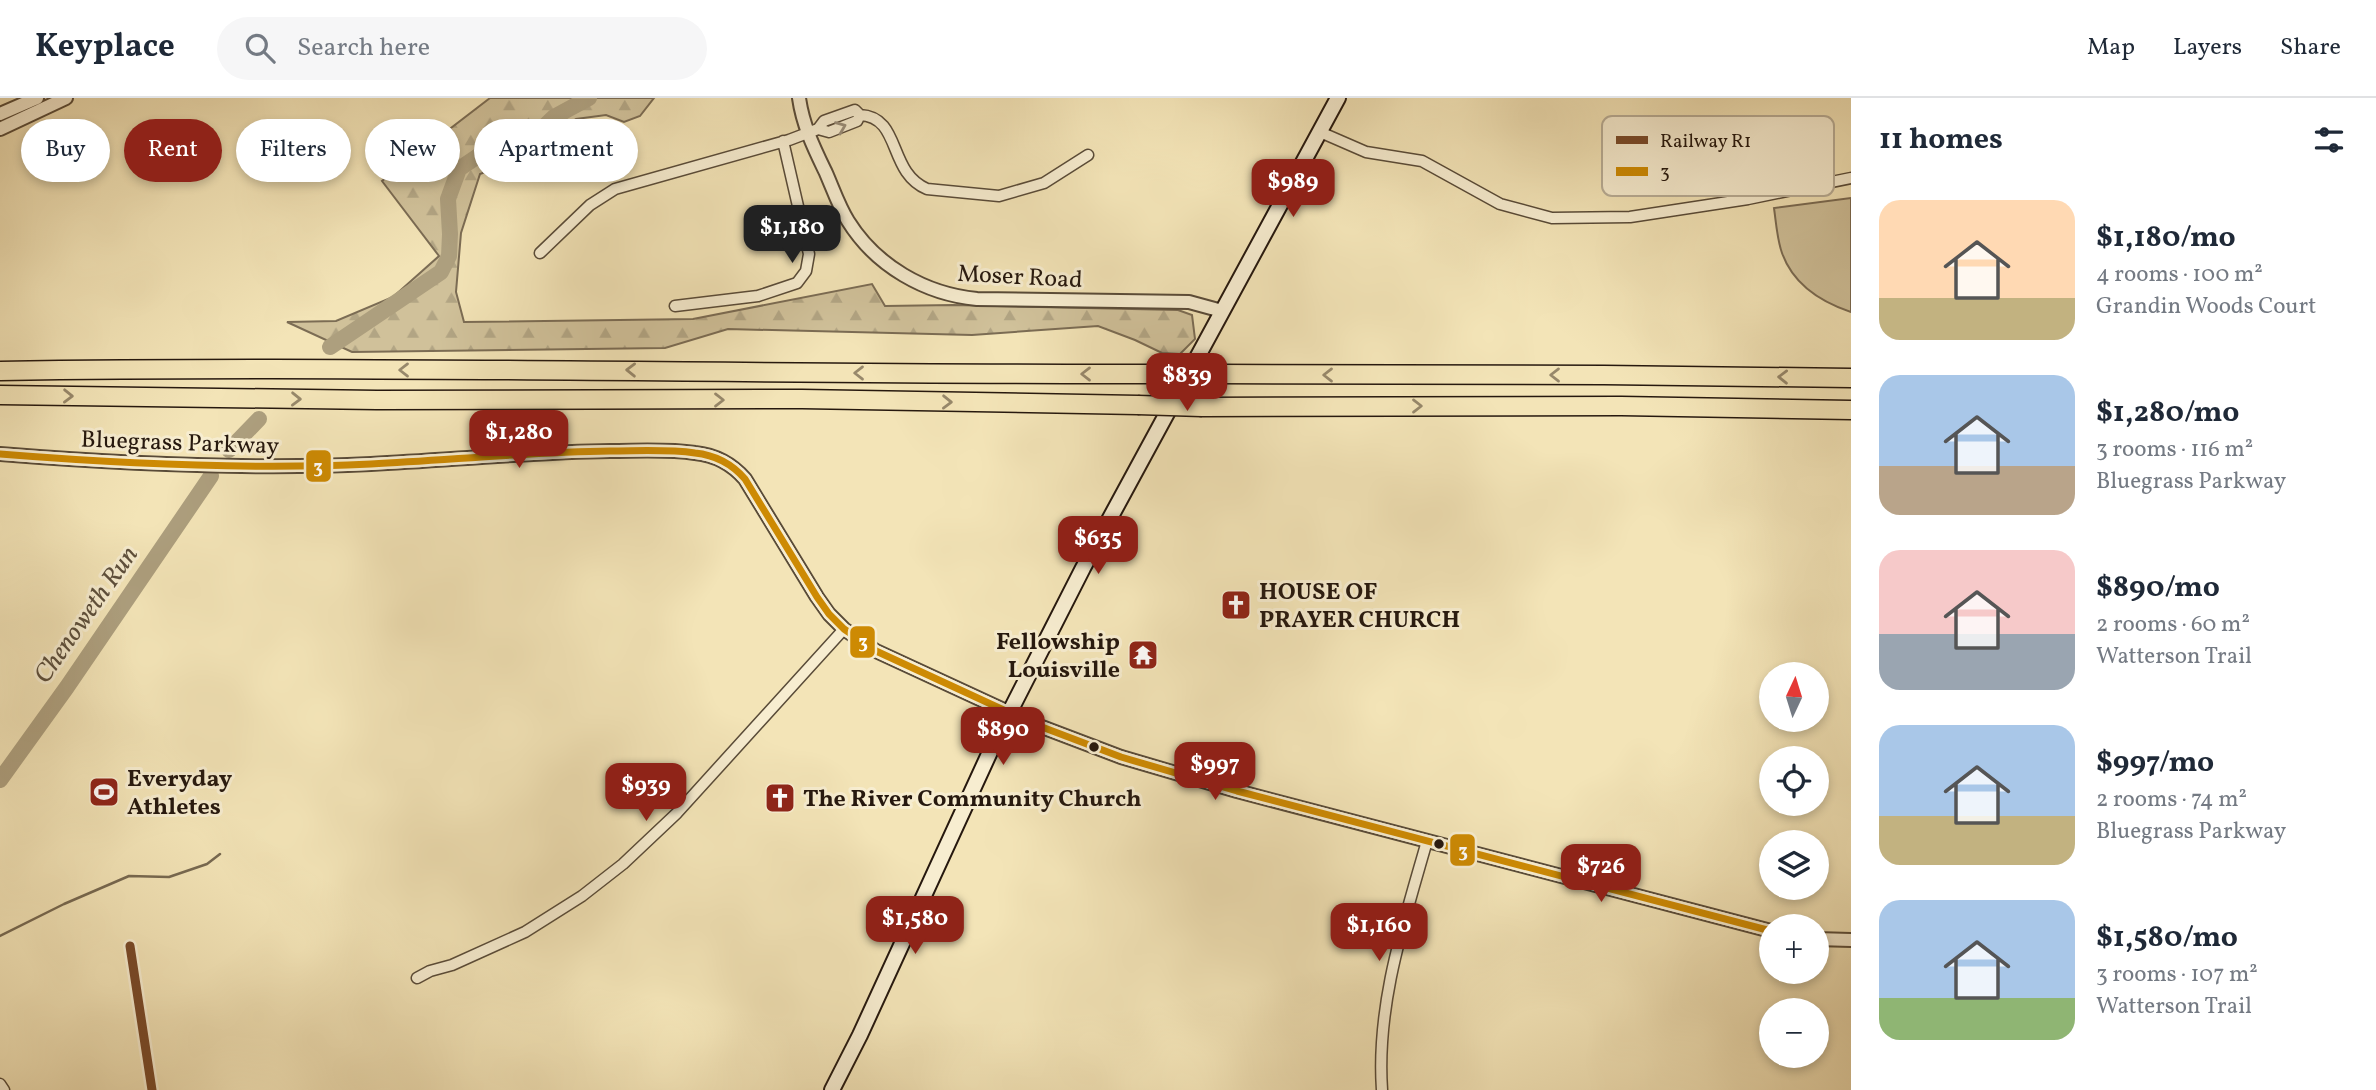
<!DOCTYPE html>
<meta charset="utf-8">
<style>
body{margin:0;font-family:Vollkorn,serif;background:#f6f6f7;color:#1f2937;height:100vh;display:flex;flex-direction:column;font-size:26px;white-space:nowrap}
*{box-sizing:border-box;margin:0}
p{font-size:23px;color:#747a83}
.icon{flex:none;width:38px;height:38px;fill:none;stroke:currentColor;stroke-width:2;stroke-linecap:round;stroke-linejoin:round}
.map{position:relative;flex:1;overflow:hidden}
.panel{display:flex;flex-direction:column;background:#fff;width:525px}
.panel>*{flex:none}
.guide{position:absolute;left:21px;top:21px;width:665px;height:63px;display:flex;gap:14px}
.needle{width:46px;rotate:4deg}
.fabs{position:absolute;left:1759px;top:564px;display:grid;gap:14px}
.fabs a{display:grid;place-items:center;width:70px;height:70px;border-radius:50%;background:#fff;box-shadow:0 4px 10px #0003;font-size:35px}
.price{position:absolute;translate:-50% -60px;padding:0 16px;border-radius:14px;background:#8f2418;color:#fff;font-size:23px;line-height:46px;filter:drop-shadow(0 2px 4px #0008)}
.price::after{content:'';position:absolute;left:50%;top:42px;width:21px;height:16px;margin-left:-10px;background:inherit;clip-path:polygon(0 0,100% 0,50% 100%)}
.price.current{background:#222;color:#fff}
ul{padding:0;list-style:none}
li{display:flex;align-items:center;gap:21px;height:175px;padding:0 28px}
li span{display:grid;place-items:center;flex:none;width:196px;height:140px;border-radius:21px;color:#555}
li>.icon{margin-inline-start:auto}
span .icon{width:84px;height:84px;fill:#fffc;stroke-width:1}
li b{font-size:30px}
h2{display:flex;justify-content:space-between;align-items:center;height:84px;padding:0 28px;font-size:30px}
.pill{padding:0 24px;border-radius:32px;background:#fff;box-shadow:0 4px 10px #0003;font-size:24px;line-height:63px}
.pill.current{background:#8f2418;color:#fff}
header{display:flex;align-items:center;gap:42px;box-sizing:border-box;height:98px;padding:0 35px;background:#fff;border-bottom:2px solid #e0e1e3}
header strong{font-size:33px}
nav{display:flex;gap:38px;margin-inline-start:auto;font-size:24px}
.search{width:490px;height:63px;background:#f6f6f7;display:flex;align-items:center;gap:18px;box-sizing:border-box;padding:0 24px;border-radius:38px;color:#747a83;font-size:26px}
main{display:flex;flex:1;min-height:0}
.map>svg:first-child{display:block}
</style>
<header>
<strong>Keyplace</strong>
<div class="search"><svg class="icon" aria-label="search" viewBox="0 0 24 24"><circle cx="10" cy="10" r="6"/><path d="M15 15l6 6"/></svg>Search here</div>
<nav><a>Map</a><a>Layers</a><a>Share</a></nav>
</header>
<main>
<div class="map">
<svg width="1851" height="992" viewBox="0 0 1851 992">
<defs>
<pattern id="forest-firs" width="22" height="20" patternUnits="userSpaceOnUse" patternTransform="scale(1.75)"><rect width="22" height="20" fill="#d0c19a"/><path d="M5 1l3.5 6h-7zM16 11l3.5 6h-7z" fill="#b2a584"/></pattern>
</defs>
<rect width="100%" height="100%" fill="#f3e4b7"/>
<filter id="stains"><feTurbulence type="fractalNoise" baseFrequency=".00286" numOctaves="4"/><feColorMatrix values="0 0 0 0 .2 0 0 0 0 .09 0 0 0 0 .02 0 0 0 .5 -.17"/></filter>
<radialGradient id="worn" r=".72"><stop offset=".6" stop-color="#630" stop-opacity="0"/><stop offset="1" stop-color="#630" stop-opacity=".3"/></radialGradient>
<path fill="url(#forest-firs)" stroke="#7b6c54" stroke-width="2" d="M490 0H654L640 18 624 24 606 17 576 21 519 61 480 76 461 135 456 194 464 224 693 221 872 186 885 208 953 207 1178 212 1192 217 1195 241 1180 256 1162 255 1135 242 1098 228 972 237 728 231 665 250 352 254 287 224 336 223 393 199 439 158 382 83Z"/>
<path fill="#d0c19a" stroke="#7b6c54" stroke-width="2" d="M1851 100V214C1821 204 1793 186 1782 155 1777 141 1776 124 1774 110Z"/>
<g fill="none" stroke-linecap="round" stroke-linejoin="round">
<path stroke="#776951" stroke-width="2.5" d="M0 838 64 806 129 778 169 779 207 766 220 756"/>
<path stroke="#ad9f7e" stroke-width="16" d="M330 249 441 174 449 158 450 136 448 101 459 71 481 56 525 47 554 19 589 0
M229 352 259 321
M0 682 67 589 211 378"/>
<g stroke="#594b38" stroke-width="13">
<path id="minor" d="M818 31 829 34 857 23 860 17
M1320 34 1366 54 1422 63 1500 106 1552 120 1630 119 1748 101 1851 80
M540 155 590 107 615 91 789 42 818 31 824 23 855 12 860 17C902 19 887 74 927 91L999 98 1044 85 1088 57
M675 208 758 198 797 185 806 173 809 156 783 43
M417 880 430 873 452 867 525 834 582 798 623 766 677 715 844 531
M0 986 4 992
M1382 992C1376 907 1404 824 1427 743"/>
</g>
<g stroke="#594b38" stroke-width="16">
<path id="tertiary" d="M799 0C803 28 814 50 826 75 833 91 839 109 848 123 876 168 925 196 977 201L1189 204 1222 213
M0 16 37 0
M0 31 66 0
M0 356C124 366 247 372 371 366 451 362 530 354 610 353 638 353 667 351 695 355 715 357 732 366 745 381L817 499 829 516 844 531 876 553 1034 626 1121 659 1237 693 1771 833
M1816 841 1851 842"/>
</g>
<g stroke="#26180e" stroke-width="18">
<path id="secondary" d="M832 992 860 937 995 643 1083 470 1338 0"/>
</g>
<g stroke="#26180e" stroke-width="21">
<path id="motorway" d="M0 273C385 267 770 277 1154 276
M1219 276 1604 277 1851 280
M0 297 377 302 802 301 1138 307
M1202 309 1621 308 1851 312"/>
</g>
<use href="#minor" stroke="#f7edd0" stroke-width="10"/>
<use href="#tertiary" stroke="#f7edd0" stroke-width="12"/>
<use href="#secondary" stroke="#f7edd0" stroke-width="14"/>
<use href="#motorway" stroke="#f3e4b7" stroke-width="18"/>
<g stroke="#26180e" stroke-width="21" stroke-linecap="butt">
<path id="motorway-bridge" d="M1154 276H1219
M1138 307 1202 309"/>
</g>
<use href="#motorway-bridge" stroke="#f3e4b7" stroke-width="18"/>
<g stroke="#f7edd0" stroke-width="12">
<path id="bus-1" d="M0 356C124 366 247 372 371 366 451 362 530 354 610 353 638 353 667 351 695 355 715 357 732 366 745 381L817 499 829 516 844 531 876 553 1034 626 1121 659 1237 693 1771 833"/>
</g>
<use href="#bus-1" stroke="#cd8a03" stroke-width="7"/>
<g stroke="#f7edd0" stroke-width="14">
<path id="rail-1" d="M130 848 152 992"/>
</g>
<use href="#rail-1" stroke="#7a4b2a" stroke-width="9"/>
</g>
<defs><path id="oneway-chevron" d="M-2-3.5L2.5 0L-2 3.5" fill="none" stroke-width="1.6" stroke-linecap="round" stroke-linejoin="round" transform="scale(1.75)"/></defs>
<use stroke="#998d79" href="#oneway-chevron" transform="translate(841 29) rotate(-22)"/>
<g stroke="#97886b">
<use href="#oneway-chevron" transform="translate(404 272) rotate(-180)"/>
<use href="#oneway-chevron" transform="translate(631 272) rotate(-179)"/>
<use href="#oneway-chevron" transform="translate(859 275) rotate(180)"/>
<use href="#oneway-chevron" transform="translate(1086 276) rotate(180)"/>
<use href="#oneway-chevron" transform="translate(1328 277) rotate(-180)"/>
<use href="#oneway-chevron" transform="translate(1555 277) rotate(-180)"/>
<use href="#oneway-chevron" transform="translate(1783 279) rotate(-179)"/>
<use href="#oneway-chevron" transform="translate(68 298) rotate(1)"/>
<use href="#oneway-chevron" transform="translate(296 301) rotate(1)"/>
<use href="#oneway-chevron" transform="translate(719 302)"/>
<use href="#oneway-chevron" transform="translate(947 304) rotate(1)"/>
<use href="#oneway-chevron" transform="translate(1417 308)"/>
</g>
<defs>
<g id="church-square" transform="scale(1.575)"><rect x="-9" y="-9" width="18" height="18" rx="4" fill="#8f2418" stroke="#f7edd0"/><path d="M-1.2-6h2.4v3.5h3.3v2.4h-3.3V6h-2.4V-.1h-3.3v-2.4h3.3Z" fill="#fff"/></g>
<g id="temple-square" transform="scale(1.575)"><rect x="-9" y="-9" width="18" height="18" rx="4" fill="#8f2418" stroke="#f7edd0"/><path d="M0-6L5-2H3V0L6.5 2.5H4V6H1.5V3h-3V6H-4V2.5H-6.5L-3 0V-2H-5Z" fill="#fff"/></g>
<g id="stadium-square" transform="scale(1.575)"><rect x="-9" y="-9" width="18" height="18" rx="4" fill="#8f2418" stroke="#f7edd0"/><path d="M0-5a6.5 5 0 1 0 0 10a6.5 5 0 1 0 0-10ZM-3.5-1.8h7v3.6h-7Z" fill="#fff"/></g>
</defs>
<g fill-rule="evenodd">
<use href="#church-square" x="1236" y="507"/>
<use href="#temple-square" x="1143" y="557"/>
<use href="#stadium-square" x="104" y="694"/>
<use href="#church-square" x="780" y="700"/>
</g>
<g fill="#26180e" stroke="#f7edd0" stroke-width="2.5">
<circle cx="1094" cy="649" r="6"/>
<circle cx="1439" cy="746" r="6"/>
</g>
<g text-anchor="middle" stroke-width="6" stroke-linejoin="round" paint-order="stroke">
<g font-size="24" fill="#26180e" stroke="#f7edd0">
<text transform="translate(1020 178) rotate(3)" y="8">Moser Road</text>
<text transform="translate(180 344) rotate(2)" y="8">Bluegrass Parkway</text>
</g>
<g font-size="24" font-weight="bold" fill="#26180e" stroke="#f7edd0" text-anchor="start">
<text x="1259" y="501">HOUSE OF<tspan x="1259" dy="28">PRAYER CHURCH</tspan></text>
<text x="1120" y="551" text-anchor="end">Fellowship<tspan x="1120" dy="28">Louisville</tspan></text>
<text x="127" y="688">Everyday<tspan x="127" dy="28">Athletes</tspan></text>
<text x="803" y="708">The River Community Church</text>
</g>
<g font-size="26" font-style="italic" fill="#5c4e3b" stroke="#f7edd0">
<text transform="translate(85 516) rotate(-55)" y="9">Chenoweth Run</text>
</g>
</g>
<rect x="1602" y="18" width="232" height="80" rx="10" fill="#f7edd0" stroke="#b8ad96" stroke-width="2"/>
<rect x="1616" y="38" width="32" height="8" fill="#7a4b2a"/>
<rect x="1616" y="69" width="32" height="9" fill="#cd8a03"/>
<g font-size="19" fill="#26180e">
<text x="1660" y="49">Railway R1</text>
<text x="1660" y="80">3</text>
</g>
<g stroke="#f7edd0" stroke-width="2.5">
<rect x="305" y="351" width="27" height="34" rx="7" fill="#cd8a03"/>
<rect x="849" y="527" width="27" height="34" rx="7" fill="#cd8a03"/>
<rect x="1449" y="735" width="27" height="34" rx="7" fill="#cd8a03"/>
</g>
<g font-size="19" text-anchor="middle" font-weight="bold" fill="#fff">
<text x="318" y="375">3</text>
<text x="863" y="550">3</text>
<text x="1463" y="759">3</text>
</g>
<rect width="100%" height="100%" filter="url(#stains)"/>
<rect width="100%" height="100%" fill="url(#worn)"/>
</svg>
<div class="fabs">
<a><svg class="needle" viewBox="-14 -14 28 28"><path d="M0-13l5 13h-10z" fill="#e53935"/><path d="M0 13l5-13h-10z" fill="#747a83"/></svg></a>
<a><svg class="icon" aria-label="locate" viewBox="0 0 24 24"><circle cx="12" cy="12" r="6"/><path d="M12 2v4M12 18v4M2 12h4M18 12h4"/></svg></a>
<a><svg class="icon" aria-label="layers" viewBox="0 0 24 24"><path d="M12 4l9 5-9 5-9-5zM3 14l9 5 9-5"/></svg></a>
<a>+</a>
<a>−</a>
</div>
<b class="price" style="left:1293px;top:121px">$989</b>
<b class="price current" style="left:792px;top:167px">$1,180</b>
<b class="price" style="left:1187px;top:315px">$839</b>
<b class="price" style="left:519px;top:372px">$1,280</b>
<b class="price" style="left:1098px;top:478px">$635</b>
<b class="price" style="left:1003px;top:669px">$890</b>
<b class="price" style="left:1215px;top:704px">$997</b>
<b class="price" style="left:646px;top:725px">$939</b>
<b class="price" style="left:1601px;top:806px">$726</b>
<b class="price" style="left:915px;top:858px">$1,580</b>
<b class="price" style="left:1379px;top:865px">$1,160</b>
<div class="guide">
<a class="pill">Buy</a>
<a class="pill current">Rent</a>
<a class="pill">Filters</a>
<a class="pill">New</a>
<a class="pill">Apartment</a>
</div>
</div>
<section class="panel">
<h2>11 homes<svg class="icon" aria-label="filters" viewBox="0 0 24 24"><path d="M4 7h16M4 17h16"/><circle cx="9" cy="7" r="2"/><circle cx="15" cy="17" r="2"/></svg></h2>
<ul>
<li><span style="background:linear-gradient(#ffd9b3 70%,#c2b280 0)"><svg class="icon" aria-label="home" viewBox="0 0 24 24"><path d="M3 11l9-7 9 7M6 9v11h12V9"/></svg></span><div><b>$1,180/mo</b><p>4 rooms · 100 m²</p><p>Grandin Woods Court</p></div></li>
<li><span style="background:linear-gradient(#a9c7e8 65%,#b9a48a 0)"><svg class="icon" aria-label="home" viewBox="0 0 24 24"><path d="M3 11l9-7 9 7M6 9v11h12V9"/></svg></span><div><b>$1,280/mo</b><p>3 rooms · 116 m²</p><p>Bluegrass Parkway</p></div></li>
<li><span style="background:linear-gradient(#f6c9c9 60%,#9aa5b1 0)"><svg class="icon" aria-label="home" viewBox="0 0 24 24"><path d="M3 11l9-7 9 7M6 9v11h12V9"/></svg></span><div><b>$890/mo</b><p>2 rooms · 60 m²</p><p>Watterson Trail</p></div></li>
<li><span style="background:linear-gradient(#a9c7e8 65%,#c2b280 0)"><svg class="icon" aria-label="home" viewBox="0 0 24 24"><path d="M3 11l9-7 9 7M6 9v11h12V9"/></svg></span><div><b>$997/mo</b><p>2 rooms · 74 m²</p><p>Bluegrass Parkway</p></div></li>
<li><span style="background:linear-gradient(#a9c7e8 70%,#8fb573 0)"><svg class="icon" aria-label="home" viewBox="0 0 24 24"><path d="M3 11l9-7 9 7M6 9v11h12V9"/></svg></span><div><b>$1,580/mo</b><p>3 rooms · 107 m²</p><p>Watterson Trail</p></div></li>
</ul>
</section>
</main>
